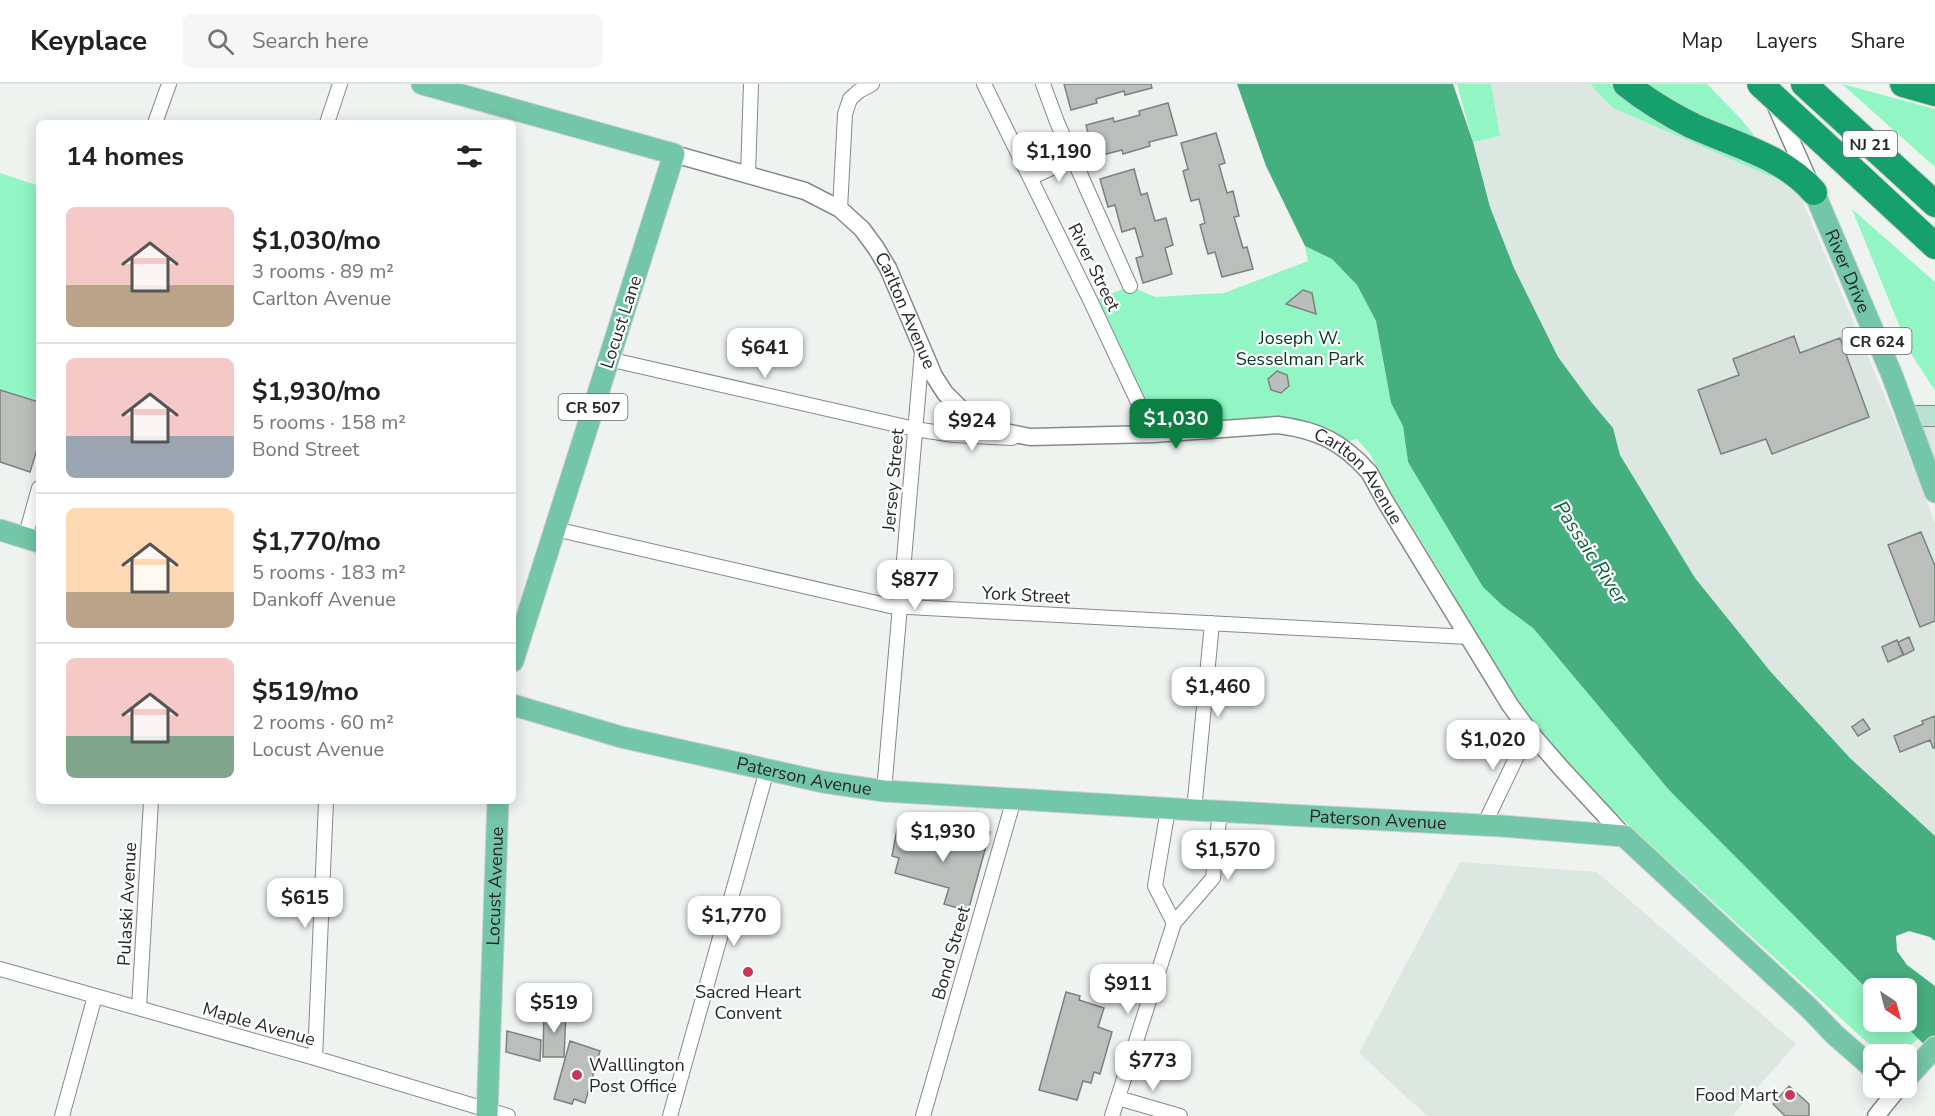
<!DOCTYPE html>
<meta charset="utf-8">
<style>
body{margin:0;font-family:"Nunito Sans",sans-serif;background:#f6f6f6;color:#222;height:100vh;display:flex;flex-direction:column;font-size:22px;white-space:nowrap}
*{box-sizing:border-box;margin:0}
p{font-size:20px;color:#767676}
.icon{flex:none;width:33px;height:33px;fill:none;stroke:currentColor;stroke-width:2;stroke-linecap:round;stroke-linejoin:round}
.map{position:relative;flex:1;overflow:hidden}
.side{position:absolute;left:36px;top:36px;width:480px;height:684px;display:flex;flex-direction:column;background:#fff;border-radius:9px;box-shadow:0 3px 15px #0003}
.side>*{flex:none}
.needle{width:39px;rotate:144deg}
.tools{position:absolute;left:1863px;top:894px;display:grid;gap:12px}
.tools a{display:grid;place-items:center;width:54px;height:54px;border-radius:9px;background:#fff;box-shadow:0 3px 15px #0003;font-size:30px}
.price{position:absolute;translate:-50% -51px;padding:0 14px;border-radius:12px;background:#fff;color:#222;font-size:20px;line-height:39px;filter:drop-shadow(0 2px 3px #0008)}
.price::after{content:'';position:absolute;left:50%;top:36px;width:18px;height:14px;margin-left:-9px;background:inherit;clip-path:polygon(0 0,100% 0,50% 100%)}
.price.active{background:#0b8043;color:#fff}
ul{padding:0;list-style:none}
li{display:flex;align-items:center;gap:18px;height:150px;padding:0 30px}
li+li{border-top:2px solid #e0e0e0}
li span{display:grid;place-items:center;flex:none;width:168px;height:120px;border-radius:9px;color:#555}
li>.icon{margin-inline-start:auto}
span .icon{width:72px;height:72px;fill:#fffc;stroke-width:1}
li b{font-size:26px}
h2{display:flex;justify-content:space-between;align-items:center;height:72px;padding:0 30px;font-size:26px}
header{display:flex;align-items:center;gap:36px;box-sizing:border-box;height:84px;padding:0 30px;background:#fff;border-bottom:2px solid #e0e0e0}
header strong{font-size:28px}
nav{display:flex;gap:33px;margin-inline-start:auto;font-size:21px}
.search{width:420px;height:54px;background:#f6f6f6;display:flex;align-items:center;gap:15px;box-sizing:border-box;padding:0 21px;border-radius:9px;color:#767676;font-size:22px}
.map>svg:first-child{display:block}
</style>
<header>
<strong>Keyplace</strong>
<div class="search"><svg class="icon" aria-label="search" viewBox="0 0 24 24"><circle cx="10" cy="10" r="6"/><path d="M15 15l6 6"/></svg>Search here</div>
<nav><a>Map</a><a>Layers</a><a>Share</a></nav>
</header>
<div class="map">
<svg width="1935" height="1032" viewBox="0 0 1935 1032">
<rect width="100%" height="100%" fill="#eef3f0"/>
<path fill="#dbe7e0" d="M1491 0H1590L1613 24 1797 104 1894 334 1935 439V752L1850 674 1770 587 1695 494 1620 371 1613 344 1592 319 1558 273 1514 184 1490 123 1473 58 1500 52Z
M1907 332H1935V408Z
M1460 778 1597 788 1796 960 1732 1032H1427L1359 969Z"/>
<path fill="#91f6c4" d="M1457 0H1491L1500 52 1473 58Z
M1590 0H1707L1741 35 1797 104 1613 24Z
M1842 0 1935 25V83Z
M0 89 39 102V317L0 306Z
M1852 125 1935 198V307L1910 268Z
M1305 162 1332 175 1357 201 1376 237 1391 319 1403 342 1408 378 1503 522 1533 544 1669 706 1873 911 1874 938H1901L1918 955 1900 970H1880L1609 723 1586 701 1576 686 1571 685 1545 656 1470 547 1441 489 1392 410 1370 370 1357 355 1339 360 1299 343 1153 350 1091 218 1130 202 1155 213 1224 209 1308 177Z"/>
<path fill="#46af80" d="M1237 0H1453L1473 58 1490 123 1514 184 1558 273 1592 319 1613 344 1620 371 1695 494 1770 587 1850 674 1935 752V971L1901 938H1906V904H1874L1873 911 1669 706 1533 544 1503 522 1483 503 1408 378 1403 342 1391 319 1376 237 1357 201 1332 175 1305 162 1266 82Z"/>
<path fill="#eef3f0" d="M1909 847 1930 853 1935 857V902L1907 881 1897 867 1896 852Z"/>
<path fill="#babfbc" stroke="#7c817e" stroke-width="1.5" d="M1064 0H1151L1152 4 1125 11 1124 7 1096 15 1097 19 1071 26Z
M1168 19 1177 51 1149 58 1150 62 1123 70 1122 66 1094 73 1086 41 1113 34 1114 38 1140 31 1139 27Z
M1216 49 1225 79 1219 81 1227 109 1233 107 1239 132 1234 133 1243 164 1247 163 1253 185 1222 193 1215 168 1208 170 1200 141 1205 139 1199 115 1191 117 1183 87 1188 85 1181 59Z
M1134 85 1141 111 1147 109 1155 137 1166 134 1173 161 1165 164 1172 190 1143 199 1136 174 1143 172 1135 144 1122 148 1115 121 1108 123 1100 95Z
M1303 206 1312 209 1316 230 1286 220Z
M1794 252 1800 269 1840 254 1869 333 1772 370 1766 355 1721 370 1698 306 1739 291 1733 275Z
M1277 287 1287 291 1289 302 1281 309 1271 306 1268 295Z
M0 306 39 318V359L30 388 0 378Z
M1921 448 1935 482V537L1920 543 1888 461Z
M1909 553 1914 566 1904 571 1898 558Z
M1897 556 1903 571 1888 578 1882 563Z
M1935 632V664H1933L1930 656 1900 668 1894 652 1923 640 1922 637Z
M1863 635 1870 645 1858 652 1852 643Z
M967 741 990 748 968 827 944 820 949 804 895 789 899 774 892 772 897 745 962 764Z
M1066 908 1080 912 1079 916 1104 924 1098 943 1112 948 1100 990 1094 988 1091 999 1083 997 1077 1016 1039 1006Z
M544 927 566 928 564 973H543Z
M507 947 541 956 540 977 506 968Z
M570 957 600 967 585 1019 574 1015 572 1020 554 1015Z
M1789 1002 1809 1020V1032H1785L1773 1020Z"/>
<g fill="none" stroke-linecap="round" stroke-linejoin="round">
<g stroke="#858a87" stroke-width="16">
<path id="minor" d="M984 0 1091 218 1153 350
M1043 0 1057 38 1130 202
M155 39 169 0
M327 39 340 0
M748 91 751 0
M1030 94 1074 74
M840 125 845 30 850 15 859 7 872 0
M608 275 915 345 954 351 1012 354
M555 445 890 522 1468 553
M25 454 39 404
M884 707 922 267
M1168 725 1155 802 1174 839
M1194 726 1212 539
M1484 741 1529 647
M0 885 315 974 508 1032
M139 924 151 717
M315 974 326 717
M1118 1014 1180 1032
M62 1032 95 912
M670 1032 767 686
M923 1032 1014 715
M1112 1032 1174 839 1213 794 1220 727"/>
</g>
<g stroke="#858a87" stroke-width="19">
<g id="tertiary">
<path d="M1774 18 1810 99"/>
<path id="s1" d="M674 70 805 107 840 125 862 145 876 164 888 184 934 292 945 309 962 326 981 338 1000 347 1030 353 1153 350 1278 341C1318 346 1342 358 1369 388L1385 417 1510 621 1529 647 1562 685 1624 752"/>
<path d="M1876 1032 1897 1006"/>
</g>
</g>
<g stroke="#858a87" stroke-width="22">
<path id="secondary" d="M1907 332H1935"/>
</g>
<g stroke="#cfcfcf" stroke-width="23">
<g id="primary">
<path d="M422 0 674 70 513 577"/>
<path id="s2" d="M1814 108 1892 291 1935 408"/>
<path d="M0 446 39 458"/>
<path id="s3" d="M513 621 621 653 823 698 884 707 1194 726 1501 742 1624 752 1808 923 1835 951 1874 985"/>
<path d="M1906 995 1935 963"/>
<path id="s4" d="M487 1032 498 717"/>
</g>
</g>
<g stroke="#cfcfcf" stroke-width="28">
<path id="motorway" d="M1626 0C1646 16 1669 30 1693 42 1735 61 1783 72 1814 108
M1804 0 1935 120
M1903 0 1935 9
M1811 47 1935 162"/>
</g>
<use href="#minor" stroke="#fff" stroke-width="14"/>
<use href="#tertiary" stroke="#fff" stroke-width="16"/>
<use href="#secondary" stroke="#b9e2d3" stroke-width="20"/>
<use href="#primary" stroke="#73c6a7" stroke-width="21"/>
<use href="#motorway" stroke="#15a06d" stroke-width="26"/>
<g stroke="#cfcfcf" stroke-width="28" stroke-linecap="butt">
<path id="motorway-bridge" d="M1760 0 1811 47"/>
</g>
<use href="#motorway-bridge" stroke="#15a06d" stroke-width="26"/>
</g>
<g fill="#c63759" stroke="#fdfffe" stroke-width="2">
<circle cx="748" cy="888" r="6"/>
<circle cx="577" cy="991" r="6"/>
<circle cx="1790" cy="1011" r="6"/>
</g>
<g text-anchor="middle" stroke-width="4.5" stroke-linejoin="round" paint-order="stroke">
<g fill="#fdfffe" stroke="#666867" stroke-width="1.5">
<rect x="1843" y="47" width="54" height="26" rx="4.5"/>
<rect x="1842.5" y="244" width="69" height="26" rx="4.5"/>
<rect x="558.5" y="310" width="69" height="26" rx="4.5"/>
</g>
<g font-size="16" font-weight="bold" fill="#262726">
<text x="1870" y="66">NJ 21</text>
<text x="1877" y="263">CR 624</text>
<text x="593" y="329">CR 507</text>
</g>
<g font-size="18" fill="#262726" stroke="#fdfffe">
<text transform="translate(1094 183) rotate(64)" y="6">River Street</text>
<text dy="6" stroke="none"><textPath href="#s2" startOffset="86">River Drive</textPath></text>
<text dy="6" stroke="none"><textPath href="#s1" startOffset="298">Carlton Avenue</textPath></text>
<text transform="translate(621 238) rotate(-72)" y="6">Locust Lane</text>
<text transform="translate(893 396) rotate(-85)" y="6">Jersey Street</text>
<text dy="6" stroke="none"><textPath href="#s1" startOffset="837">Carlton Avenue</textPath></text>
<text transform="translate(1026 511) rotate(3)" y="6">York Street</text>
<text dy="6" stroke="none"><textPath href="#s3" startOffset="300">Paterson Avenue</textPath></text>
<text dy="6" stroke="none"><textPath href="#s3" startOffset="876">Paterson Avenue</textPath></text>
<text dy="6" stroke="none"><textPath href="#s4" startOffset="230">Locust Avenue</textPath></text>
<text transform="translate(127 820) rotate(-87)" y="6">Pulaski Avenue</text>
<text transform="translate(951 869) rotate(-74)" y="6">Bond Street</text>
<text transform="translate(259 940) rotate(16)" y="6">Maple Avenue</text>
</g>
<g font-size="18" fill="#063623" stroke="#fdfffe">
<text x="1300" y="260">Joseph W.<tspan x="1300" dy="21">Sesselman Park</tspan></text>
</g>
<g font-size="18" fill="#262726" stroke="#fdfffe">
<text x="748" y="914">Sacred Heart<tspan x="748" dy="21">Convent</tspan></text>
<text x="589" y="987" text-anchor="start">Walllington<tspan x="589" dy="21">Post Office</tspan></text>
<text x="1778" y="1017" text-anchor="end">Food Mart</text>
</g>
<g font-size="20" font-style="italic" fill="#0d5f3f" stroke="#fdfffe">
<text transform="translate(1591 468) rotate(57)" y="7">Passaic River</text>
</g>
</g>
</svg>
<div class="tools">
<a><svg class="needle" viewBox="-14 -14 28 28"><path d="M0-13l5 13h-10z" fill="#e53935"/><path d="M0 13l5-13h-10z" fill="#767676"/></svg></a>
<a><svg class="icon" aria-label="locate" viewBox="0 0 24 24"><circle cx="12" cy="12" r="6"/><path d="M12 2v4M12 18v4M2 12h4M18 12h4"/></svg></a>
</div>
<b class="price" style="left:1059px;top:99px">$1,190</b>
<b class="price" style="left:765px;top:295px">$641</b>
<b class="price active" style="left:1176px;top:366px">$1,030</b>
<b class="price" style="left:972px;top:368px">$924</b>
<b class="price" style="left:915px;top:527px">$877</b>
<b class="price" style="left:1218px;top:634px">$1,460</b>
<b class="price" style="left:1493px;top:687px">$1,020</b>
<b class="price" style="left:943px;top:779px">$1,930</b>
<b class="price" style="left:1228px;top:797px">$1,570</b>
<b class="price" style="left:305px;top:845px">$615</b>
<b class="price" style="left:734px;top:863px">$1,770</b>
<b class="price" style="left:1128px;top:931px">$911</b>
<b class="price" style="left:554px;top:950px">$519</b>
<b class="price" style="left:1153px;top:1008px">$773</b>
<section class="side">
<h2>14 homes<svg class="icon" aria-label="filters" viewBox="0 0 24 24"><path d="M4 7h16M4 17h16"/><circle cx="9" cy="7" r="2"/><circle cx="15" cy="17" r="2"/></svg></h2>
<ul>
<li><span style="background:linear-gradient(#f6c9c9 65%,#b9a48a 0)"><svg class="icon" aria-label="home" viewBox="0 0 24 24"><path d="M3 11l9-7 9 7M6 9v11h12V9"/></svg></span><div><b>$1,030/mo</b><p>3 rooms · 89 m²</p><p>Carlton Avenue</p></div></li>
<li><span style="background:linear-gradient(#f6c9c9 65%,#9aa5b1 0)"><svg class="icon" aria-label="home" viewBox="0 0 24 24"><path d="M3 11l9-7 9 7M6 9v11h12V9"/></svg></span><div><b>$1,930/mo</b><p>5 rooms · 158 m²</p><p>Bond Street</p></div></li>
<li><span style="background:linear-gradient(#ffd9b3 70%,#b9a48a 0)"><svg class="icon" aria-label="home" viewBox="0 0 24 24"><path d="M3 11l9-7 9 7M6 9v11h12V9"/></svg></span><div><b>$1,770/mo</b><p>5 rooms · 183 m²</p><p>Dankoff Avenue</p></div></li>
<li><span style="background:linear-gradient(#f6c9c9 65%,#7fa58c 0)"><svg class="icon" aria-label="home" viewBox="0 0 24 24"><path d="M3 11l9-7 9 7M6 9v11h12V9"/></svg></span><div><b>$519/mo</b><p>2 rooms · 60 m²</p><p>Locust Avenue</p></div></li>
</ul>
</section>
</div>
